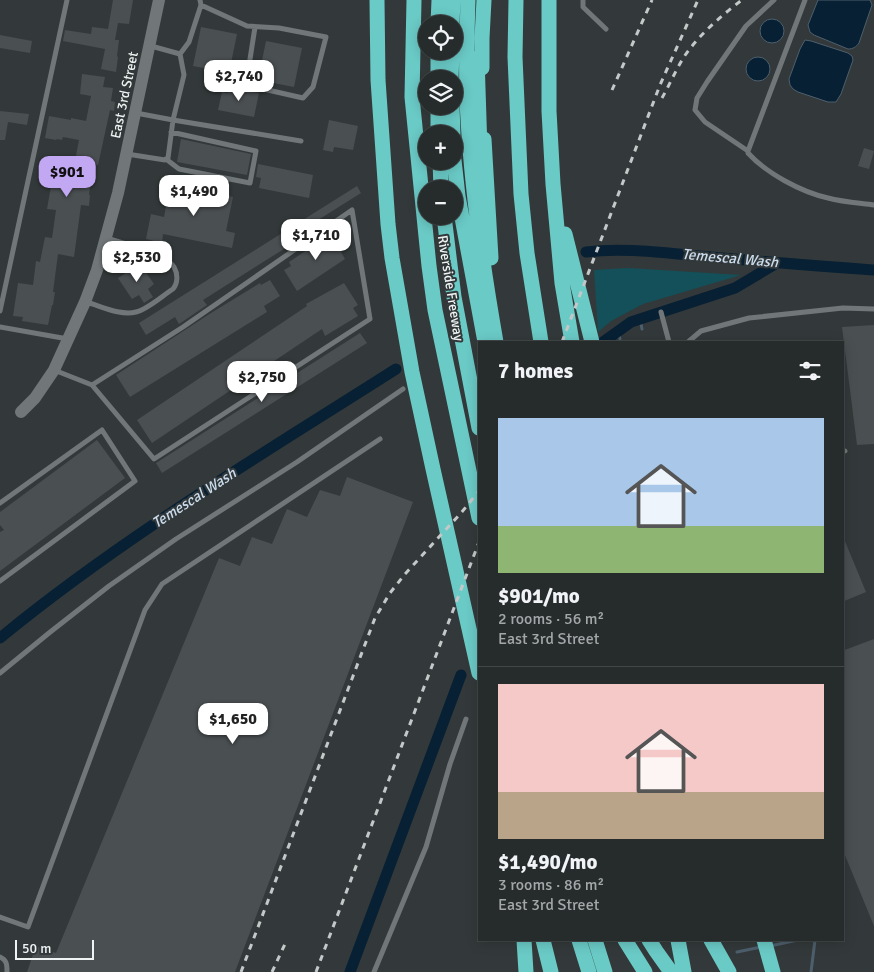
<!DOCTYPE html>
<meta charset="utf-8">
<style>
body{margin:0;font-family:Signika,sans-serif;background:#2e3334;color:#f1f3f6;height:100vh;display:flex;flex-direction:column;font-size:19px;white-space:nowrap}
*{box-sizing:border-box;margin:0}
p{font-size:16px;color:#a4a7a9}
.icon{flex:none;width:28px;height:28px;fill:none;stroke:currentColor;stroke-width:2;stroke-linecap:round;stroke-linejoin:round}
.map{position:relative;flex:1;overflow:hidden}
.details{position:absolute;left:478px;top:341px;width:366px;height:600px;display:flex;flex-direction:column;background:#262b2c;border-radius:0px;box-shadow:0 2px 12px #0003,0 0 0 1px #424748}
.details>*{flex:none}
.buttons{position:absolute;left:418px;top:15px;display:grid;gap:10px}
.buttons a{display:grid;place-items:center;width:45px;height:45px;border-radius:50%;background:#262b2c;box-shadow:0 2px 12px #0003,0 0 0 1px #424748;font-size:25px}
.scale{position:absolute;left:15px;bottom:12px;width:79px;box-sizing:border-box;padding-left:5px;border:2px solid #eff3f3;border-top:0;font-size:14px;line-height:18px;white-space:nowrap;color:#eff3f3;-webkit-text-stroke:4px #33393a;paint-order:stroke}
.price{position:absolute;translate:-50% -42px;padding:0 11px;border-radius:10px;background:#fff;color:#222;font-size:16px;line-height:32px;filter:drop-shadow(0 1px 2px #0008)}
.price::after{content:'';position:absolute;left:50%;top:30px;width:15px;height:11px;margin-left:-8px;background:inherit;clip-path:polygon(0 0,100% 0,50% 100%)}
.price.selected{background:#c2a7f2;color:#111}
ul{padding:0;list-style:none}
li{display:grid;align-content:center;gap:10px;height:265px;padding:0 20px}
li+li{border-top:1px solid #424748}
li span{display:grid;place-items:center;height:155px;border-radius:0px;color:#555}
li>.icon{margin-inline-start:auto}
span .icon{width:90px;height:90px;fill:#fffc;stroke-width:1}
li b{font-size:21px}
h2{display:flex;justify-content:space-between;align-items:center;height:60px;padding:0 20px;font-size:21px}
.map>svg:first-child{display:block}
</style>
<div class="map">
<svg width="874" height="972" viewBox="0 0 874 972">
<rect width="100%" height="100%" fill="#33393a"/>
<path fill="#135059" d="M628 268 741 275 643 304 611 321 598 332 594 270Z"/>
<path fill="#072034" stroke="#4d5f6d" d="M818 0H870L872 5 859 43C856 47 853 49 848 49L814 35 810 32 808 25Z
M760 31a12 12 0 1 1 24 0a12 12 0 1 1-24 0Z
M805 40 811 41 848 53 852 56 853 60 841 94 836 102H828L798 92 793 89 790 85 789 79 800 49Z
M746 69a12 12 0 1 1 24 0a12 12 0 1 1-24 0Z"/>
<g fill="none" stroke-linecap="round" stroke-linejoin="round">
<path stroke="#4d5f6d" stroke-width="3" d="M640 319 642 329
M618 331 620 339
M770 946 798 940
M737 952 761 947
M811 972 815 940"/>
<path stroke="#072034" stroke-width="11" d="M586 252C627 247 670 254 711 257 765 262 820 266 874 270
M603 342 631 322 735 288 777 263
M0 638C123 537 261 455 396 369
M350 972 461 675"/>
</g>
<path fill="#4a4f52" d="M113 0H133L129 24 118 23 115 40H119L117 56 118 57 116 72 101 69 105 49 63 41 65 30 91 34 92 27 108 29Z
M201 27 237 34 229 73 193 66Z
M0 35 32 41 30 53 0 48Z
M266 41 302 48 294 87 258 80Z
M82 74 105 77 103 87 113 88 111 101 115 102 114 111 110 110 98 165 93 164 89 195H90L89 206 81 205 74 257 58 254 53 292H55L53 305H52L48 325 22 321 23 317 13 316 18 283 33 285 36 261 40 262 45 237 52 238 56 210 47 209 54 169 73 171 79 140 63 137 62 140 57 139 56 140 45 138 49 116 71 120V118L86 121 91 96 80 94Z
M229 87 259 93 254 117 218 110 222 92 228 93Z
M0 111 29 114 27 125 8 122 5 140H0Z
M329 120 358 126 353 150 334 147 333 152 323 150Z
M181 139 251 154 247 175 177 162Z
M864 148 874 151 869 169 858 166Z
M258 164 313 175 309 198 259 188 261 178 256 177Z
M170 184 233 197 226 231 235 233 232 248 163 234 162 243 146 239 151 214 164 217Z
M357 186 361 193 283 242 287 247 203 300 207 305 179 324 175 317 146 335 139 323Z
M338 229 346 241 338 247 345 259 297 291 284 270 291 266 289 262Z
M140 264 154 284 148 289 153 297 144 303 139 295 132 299 118 278Z
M270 280 280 296 264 306 267 312 130 397 116 375 211 313 260 283 261 285Z
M344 283 358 305 353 308 358 316 325 336 322 329 152 443 137 420 307 306 306 304Z
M874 325V444L857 445 842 327Z
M360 333 367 343 162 473 156 463Z
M97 440 125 478 0 571V532L4 530 0 525V512Z
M347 477 413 502 235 972H27L36 946 56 953 219 558 240 566 252 537 272 544 287 509 307 517 320 490 340 496Z
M842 534 866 592 842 602Z
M874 639V926L842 848V651Z"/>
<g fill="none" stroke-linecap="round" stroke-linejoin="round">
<path stroke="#717779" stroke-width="5" d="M583 0V7L606 29
M805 0 748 151V153C766 173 801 192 828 198 843 202 859 203 874 205
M201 5 247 26 279 28 326 37 313 87 303 98 246 85 255 27
M180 54 189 42 201 5 200 0
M136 113 173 120 301 141
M748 151 705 122 695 110 697 98 707 82 746 26 774 0
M127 154 165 160 168 158 173 120 184 75 180 54 151 46
M166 159 179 169 250 183 256 151 171 132
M86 302C101 306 120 316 136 312 148 309 162 296 173 289 178 283 178 274 174 267 168 256 120 242 106 238
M0 311 67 0
M661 312 669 342
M0 327 68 339
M688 342 701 331 749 318 843 308 874 309
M54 370 92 385 183 327 352 210 370 319 154 459 92 385
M842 452 845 451
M0 503 102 430 135 481 0 581
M0 673 49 633 109 586 176 539 297 462 403 389
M0 917 28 927 145 610 162 584 380 439
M0 957C7 960 7 965 7 972
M374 972 426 847 450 764 466 719"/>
<path stroke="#717779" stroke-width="12" d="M21 412 35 398 54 370 85 302 97 270 118 193 159 0"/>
<path stroke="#6acac6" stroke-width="15" d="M377 0 378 80 388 224 392 258 412 372 433 469 479 673
M414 0 412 97 429 266 435 310 479 518
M468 0C467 39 465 79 468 119 472 194 483 268 496 342
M516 0 515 57 521 194 527 253 541 342
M549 0V111L553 184 562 283 572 342
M438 24 439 0
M452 24 453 0
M438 51V79
M477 58 480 150
M482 68V38L484 0
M451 79 452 51
M438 106V134
M452 106 453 134
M484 139 491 258
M454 160 458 196 485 342
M440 161 441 189
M444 216 454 297 479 428
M565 234 592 342
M524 940 526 972
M543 940 551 972
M579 940 589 972
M595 940 605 972
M625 940 645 972
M649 940 656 951 671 972
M678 940 684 972
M711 940 729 972
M764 940 773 972"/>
<path stroke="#c4c8c9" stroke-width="3" stroke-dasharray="6 6" stroke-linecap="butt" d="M612 90 652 0
M662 98C670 84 677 67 686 54 701 33 722 15 742 0
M562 342 660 85 698 0
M241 972 375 618 390 593 405 574 461 513 479 491
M272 972 285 944
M316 972 479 542"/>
</g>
<g text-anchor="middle" stroke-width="4" stroke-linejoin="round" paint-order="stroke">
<g font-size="14" fill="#eff3f3" stroke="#33393a">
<text transform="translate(124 95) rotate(-78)" y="5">East 3rd Street</text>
<text transform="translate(451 288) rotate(81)" y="5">Riverside Freeway</text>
</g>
<g font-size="15" font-style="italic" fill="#cadced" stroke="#33393a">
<text transform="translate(730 258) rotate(5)" y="5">Temescal Wash</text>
<text transform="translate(194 498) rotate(-33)" y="5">Temescal Wash</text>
</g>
</g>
</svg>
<div class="buttons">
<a><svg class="icon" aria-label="locate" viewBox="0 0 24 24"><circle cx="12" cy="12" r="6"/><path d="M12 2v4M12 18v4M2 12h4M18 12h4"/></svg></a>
<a><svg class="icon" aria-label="layers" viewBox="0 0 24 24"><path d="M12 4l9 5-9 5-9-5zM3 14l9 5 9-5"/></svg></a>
<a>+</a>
<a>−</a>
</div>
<div class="scale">50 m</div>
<b class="price" style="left:239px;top:102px">$2,740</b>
<b class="price selected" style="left:67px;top:198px">$901</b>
<b class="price" style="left:194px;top:217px">$1,490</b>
<b class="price" style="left:316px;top:261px">$1,710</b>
<b class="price" style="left:137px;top:283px">$2,530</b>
<b class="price" style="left:262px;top:403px">$2,750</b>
<b class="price" style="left:233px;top:745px">$1,650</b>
<section class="details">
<h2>7 homes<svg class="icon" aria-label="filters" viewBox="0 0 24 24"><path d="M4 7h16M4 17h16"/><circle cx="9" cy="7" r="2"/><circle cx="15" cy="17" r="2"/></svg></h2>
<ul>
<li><span style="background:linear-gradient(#a9c7e8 70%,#8fb573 0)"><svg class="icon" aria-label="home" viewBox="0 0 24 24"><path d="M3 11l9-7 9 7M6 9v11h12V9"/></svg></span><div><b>$901/mo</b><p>2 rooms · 56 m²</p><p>East 3rd Street</p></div></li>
<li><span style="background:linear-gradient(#f6c9c9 70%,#b9a48a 0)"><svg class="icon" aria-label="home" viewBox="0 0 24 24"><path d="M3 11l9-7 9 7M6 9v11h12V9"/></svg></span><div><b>$1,490/mo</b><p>3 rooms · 86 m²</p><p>East 3rd Street</p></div></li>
</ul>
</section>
</div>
